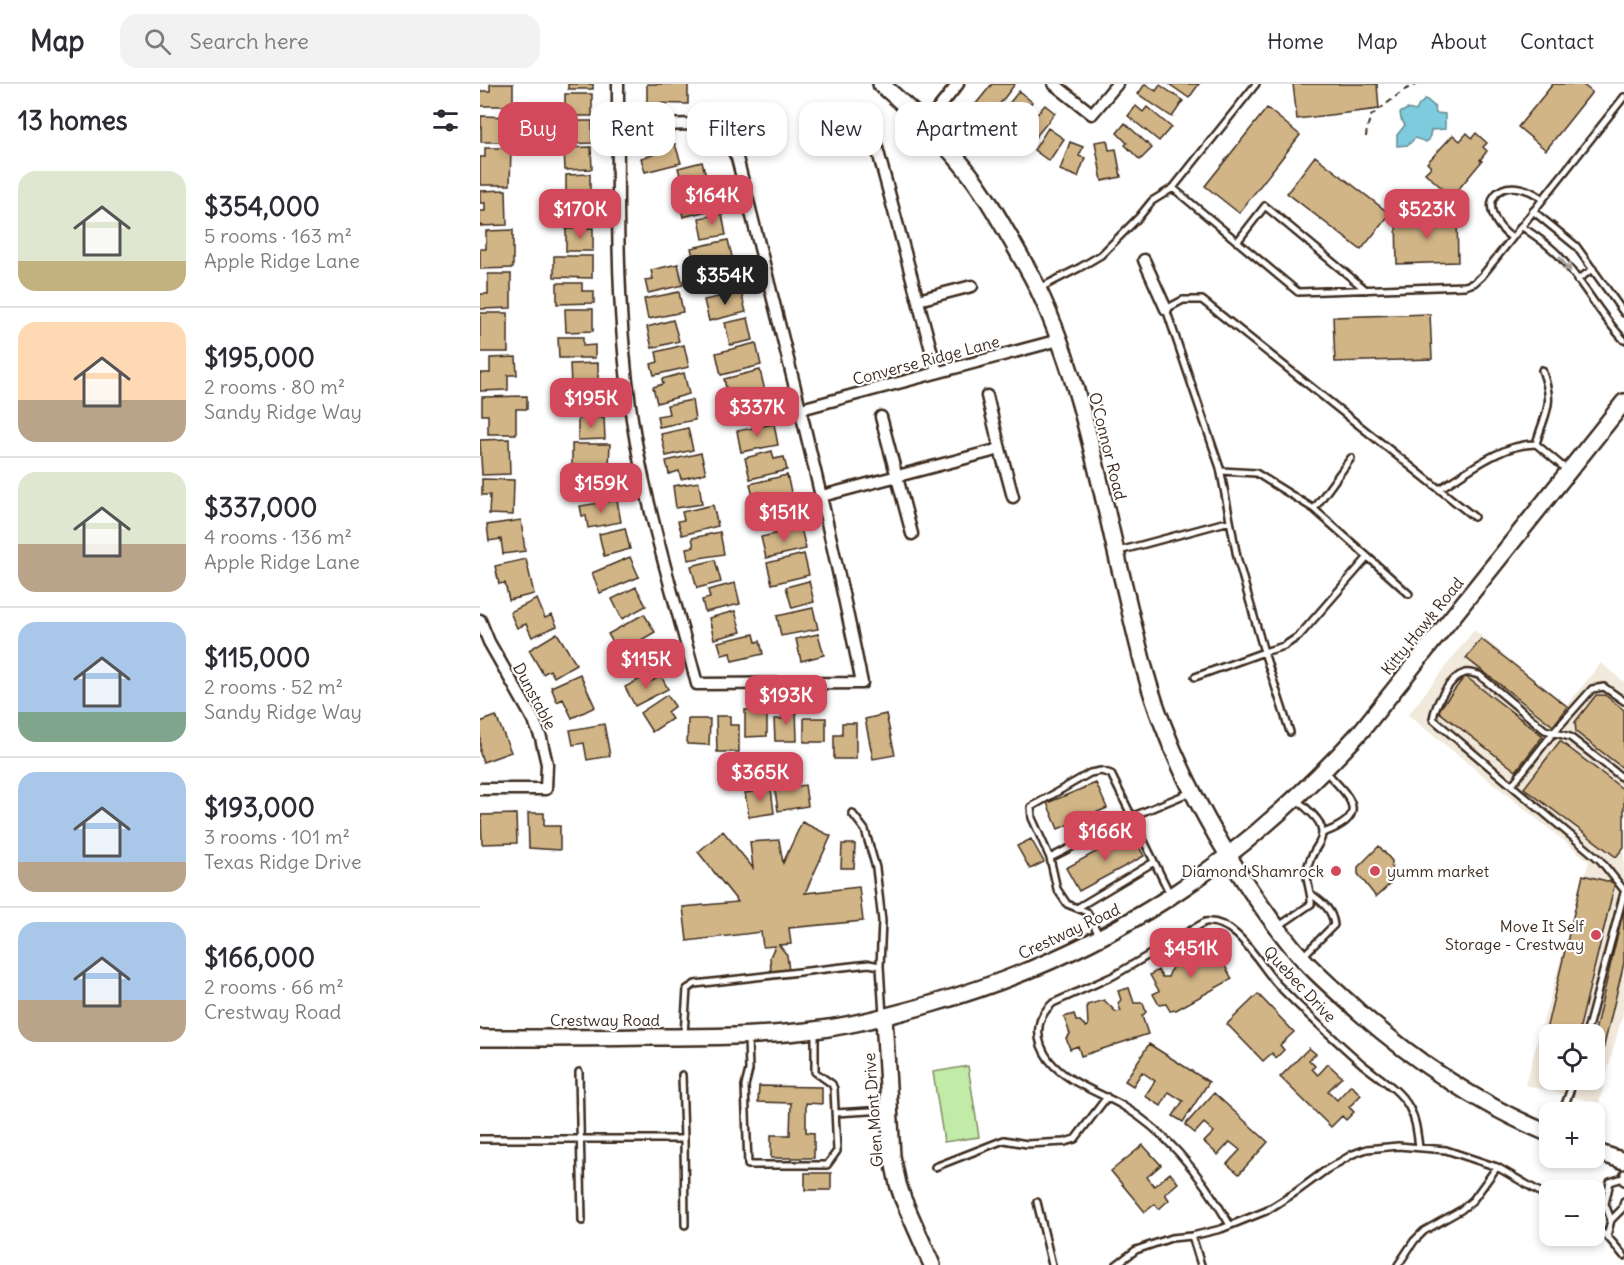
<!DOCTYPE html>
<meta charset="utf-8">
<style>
body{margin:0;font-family:Delius,sans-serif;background:#f2f2f3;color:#2b2b33;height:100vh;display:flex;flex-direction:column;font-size:22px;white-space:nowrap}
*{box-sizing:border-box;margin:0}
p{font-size:20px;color:#7c7c81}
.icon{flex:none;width:33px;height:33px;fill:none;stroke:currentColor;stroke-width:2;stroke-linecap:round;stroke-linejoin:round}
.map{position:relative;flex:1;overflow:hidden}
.sheet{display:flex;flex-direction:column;background:#fff;width:480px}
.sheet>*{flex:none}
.banner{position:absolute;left:18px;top:18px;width:570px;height:54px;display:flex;gap:12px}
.buttons{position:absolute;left:1059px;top:940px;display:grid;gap:12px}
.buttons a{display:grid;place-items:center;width:66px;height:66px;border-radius:12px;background:#fff;box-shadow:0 3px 9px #0003;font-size:30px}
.price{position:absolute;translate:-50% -51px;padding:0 14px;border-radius:12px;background:#d1495b;color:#fff;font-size:20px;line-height:39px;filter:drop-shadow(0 2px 3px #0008)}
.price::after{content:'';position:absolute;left:50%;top:36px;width:18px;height:14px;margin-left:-9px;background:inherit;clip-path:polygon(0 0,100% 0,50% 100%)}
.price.active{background:#222;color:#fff}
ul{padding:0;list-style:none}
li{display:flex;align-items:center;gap:18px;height:150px;padding:0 18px}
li+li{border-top:2px solid #e1e1e2}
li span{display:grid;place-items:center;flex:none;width:168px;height:120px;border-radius:18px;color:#555}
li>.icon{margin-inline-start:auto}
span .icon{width:72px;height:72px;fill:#fffc;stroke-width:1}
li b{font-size:26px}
h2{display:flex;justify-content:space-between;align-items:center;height:72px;padding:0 18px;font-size:26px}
.pill{padding:0 21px;border-radius:18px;background:#fff;box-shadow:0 3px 9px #0003;font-size:21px;line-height:54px}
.pill.active{background:#d1495b;color:#fff}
header{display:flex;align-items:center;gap:36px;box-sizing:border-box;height:84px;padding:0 30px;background:#fff;border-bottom:2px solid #e1e1e2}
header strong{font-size:28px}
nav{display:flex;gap:33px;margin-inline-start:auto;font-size:21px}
.search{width:420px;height:54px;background:#f2f2f3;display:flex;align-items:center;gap:15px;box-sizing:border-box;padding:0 21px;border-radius:18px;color:#7c7c81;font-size:22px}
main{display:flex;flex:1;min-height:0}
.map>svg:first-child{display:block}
</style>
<header>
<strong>Map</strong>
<div class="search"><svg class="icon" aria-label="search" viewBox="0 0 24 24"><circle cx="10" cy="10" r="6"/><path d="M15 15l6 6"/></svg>Search here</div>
<nav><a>Home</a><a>Map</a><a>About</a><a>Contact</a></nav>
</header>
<main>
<section class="sheet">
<h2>13 homes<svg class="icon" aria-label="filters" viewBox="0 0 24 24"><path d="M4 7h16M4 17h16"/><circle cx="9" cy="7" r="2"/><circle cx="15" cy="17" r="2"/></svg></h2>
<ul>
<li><span style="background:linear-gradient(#dfe7d0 75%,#c2b280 0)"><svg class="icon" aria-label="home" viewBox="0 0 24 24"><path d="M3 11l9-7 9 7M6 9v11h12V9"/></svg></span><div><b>$354,000</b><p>5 rooms · 163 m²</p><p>Apple Ridge Lane</p></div></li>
<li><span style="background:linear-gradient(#ffd9b3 65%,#b9a48a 0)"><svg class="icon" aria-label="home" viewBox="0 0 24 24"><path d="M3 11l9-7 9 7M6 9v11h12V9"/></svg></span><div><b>$195,000</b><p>2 rooms · 80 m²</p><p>Sandy Ridge Way</p></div></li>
<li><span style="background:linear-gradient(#dfe7d0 60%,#b9a48a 0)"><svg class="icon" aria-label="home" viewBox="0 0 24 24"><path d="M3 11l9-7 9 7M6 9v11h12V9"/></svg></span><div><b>$337,000</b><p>4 rooms · 136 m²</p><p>Apple Ridge Lane</p></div></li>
<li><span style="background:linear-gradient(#a9c7e8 75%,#7fa58c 0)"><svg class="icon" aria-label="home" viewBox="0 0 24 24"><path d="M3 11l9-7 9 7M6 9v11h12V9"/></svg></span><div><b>$115,000</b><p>2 rooms · 52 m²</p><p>Sandy Ridge Way</p></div></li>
<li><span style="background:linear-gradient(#a9c7e8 75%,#b9a48a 0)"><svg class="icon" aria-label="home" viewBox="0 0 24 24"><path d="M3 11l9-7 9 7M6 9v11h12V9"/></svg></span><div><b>$193,000</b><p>3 rooms · 101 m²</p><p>Texas Ridge Drive</p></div></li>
<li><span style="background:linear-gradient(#a9c7e8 65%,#b9a48a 0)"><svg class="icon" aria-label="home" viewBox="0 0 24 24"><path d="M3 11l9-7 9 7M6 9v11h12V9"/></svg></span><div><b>$166,000</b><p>2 rooms · 66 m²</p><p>Crestway Road</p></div></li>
</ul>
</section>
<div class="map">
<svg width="1144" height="1181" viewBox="0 0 1144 1181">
<rect width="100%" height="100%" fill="#fff"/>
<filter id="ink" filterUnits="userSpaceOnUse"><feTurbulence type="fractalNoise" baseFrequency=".0167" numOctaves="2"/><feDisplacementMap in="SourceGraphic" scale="12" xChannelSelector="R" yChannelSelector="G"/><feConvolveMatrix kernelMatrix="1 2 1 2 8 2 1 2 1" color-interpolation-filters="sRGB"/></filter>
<g filter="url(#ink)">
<path fill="#f1e9db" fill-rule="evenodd" d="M994 546 1086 622 1121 579 1144 598V925L1119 1019 1045 1001 1109 777 928 631ZM1070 951H1114V996H1070Z"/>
<path fill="#c1eba6" stroke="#7e8a62" stroke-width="1.5" d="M488 982 499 1053 464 1058 453 988Z"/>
<path fill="#7ecbdd" stroke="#638b91" stroke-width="1.5" d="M946 15 954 22 956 29 965 30V45L951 46 949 56 946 58 935 54 928 61 917 62V51L925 41 921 35 920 29 927 25 936 27 939 21Z"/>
<path fill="#d1b586" stroke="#3b2a1e" stroke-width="1.5" d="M10 0H33V22H0V7H10Z
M88 0H113V5H88Z
M167 0H208V20L167 19Z
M512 0H535L510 33 495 21Z
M665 0 676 7 680 1 703 17 692 33 658 10Z
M689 0H719L709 14Z
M813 0H897L899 25 817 35Z
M1073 0H1102L1112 8 1066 66 1038 43Z
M539 7 552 18 533 42 520 31Z
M85 10H112V32H85Z
M565 21 575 29 550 60 535 48 552 26 557 30Z
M656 22 663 28 667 23 691 43 679 57 648 32Z
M787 24 820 51 759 129 725 102Z
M1 32 32 33 31 58H1Z
M88 37H112V59L89 60Z
M645 39 672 64 660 76 645 61 647 59 637 49Z
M568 44 584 55 569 77 554 66Z
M987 49 992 54 996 49 1007 59 1003 63 1007 67 1000 76 1002 77 972 113 945 89 951 83 947 79 973 51 980 57Z
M627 56 629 66 636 65 641 93 622 97 615 58Z
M590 58 603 63 599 72 605 74 598 93 580 86Z
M195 60 201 79 165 88 161 74 173 71 171 66Z
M111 63 112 85 85 86 84 64Z
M5 64H31L30 101H0V73H5Z
M835 72 910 130 881 166 807 109Z
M222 78 228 99 204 105 198 84Z
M110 90V113H86V91Z
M235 103 239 124 203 133 198 112Z
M26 106 27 141 0 142V127H5V119H0V107Z
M109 117V125H113L114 139 89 140 88 118Z
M242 130 246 151 223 155 219 134Z
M977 133 978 178 917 180 916 135Z
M113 144V167H86V145Z
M33 146V184L0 185V165H6V147Z
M248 156 253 177 216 185 211 164Z
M74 172H112V194L74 193Z
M198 180 203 201 168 209 165 196 173 195 171 186Z
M255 182 260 203 237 208 232 187Z
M8 190H31V224L0 225V210H8Z
M77 199H102V207H114V219L77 220Z
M199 208 203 228 168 235 164 215Z
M261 208 266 228 229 237 224 216Z
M85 225H113V247L86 248Z
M0 229H28V268H0Z
M950 230 952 275 855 278 853 233Z
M268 234 273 256 250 261 245 239Z
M193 236 199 257 172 264 167 243Z
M78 253H103V262L115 261V274H79Z
M276 259 281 281 241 291 236 269Z
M204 261 209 283 174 291 171 280 178 278 176 268Z
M36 273 37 291H28V306L0 307V289H10V274Z
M118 279V301L91 302 90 280Z
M280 286 285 307 249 317 244 295Z
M204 289 209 310 177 319 173 303 183 300 182 295Z
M80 306 121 307V328H79Z
M47 312V325H36V350H8V331H2V313Z
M288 312 293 333 270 339 265 318Z
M212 316 215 336 179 343 177 332 189 330 187 321Z
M124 333 125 355 98 356V334Z
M294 340 298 361 261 368 257 347Z
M208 344 213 366 186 372 181 350Z
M29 355 30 390 2 391 0 356Z
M92 360H130L129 382H92Z
M292 367 294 375 304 373 307 386 270 395 265 374Z
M221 369 226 389 201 395 199 387 189 390 186 377Z
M137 388 138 410 96 411 95 389Z
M307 391 312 412 275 421 270 400Z
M2 395 34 396 33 431 9 430 10 411H2Z
M219 398 222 420 196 424 193 402Z
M137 416 141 438 108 444 106 432H102L100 422Z
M315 417 320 439 296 444 291 422Z
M233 421 238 442 202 451 198 437 204 436 202 428Z
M41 436 45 467 23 470 21 455 9 457 7 441Z
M145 444 150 465 124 472 119 450Z
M321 444 326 465 286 474 281 453Z
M240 448 244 470 208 476 206 464 214 463 212 454Z
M324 470 329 491 292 500 287 479Z
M150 473 159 493 120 509 112 489Z
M46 475 54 510 29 516 25 499 19 500 15 482Z
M235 476 241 498 217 504 211 482Z
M329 497 334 518 312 524 306 503Z
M255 499 260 520 225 528 222 516 230 514 228 506Z
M156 503 166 522 142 535 132 515Z
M57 515 65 534 72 531 77 542 52 553 46 540 37 544 30 528Z
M333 524 338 545 301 552 297 532Z
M255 527 261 548 234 555 229 534Z
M164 530 175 548 139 569 128 550Z
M77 549 96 580 74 593 70 586 63 590 49 566Z
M274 550 276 558 280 557 283 570 252 577 250 569 242 571 238 558Z
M338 550 344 571 321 577 316 555Z
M1001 555 1088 623 1073 642 986 574Z
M174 557 183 576 159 588 149 568Z
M100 590 115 623 92 634 83 615 77 618 71 603Z
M166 592 170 598 181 592 188 605 155 622 145 603Z
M985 592 1063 652 1036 687 958 627Z
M187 611 195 622 187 628 192 635 172 648 160 629Z
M1116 611H1125L1144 626V685L1096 648 1095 638Z
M316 624 317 657H295L294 635H302V625Z
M287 625V652L265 653V626Z
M406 630 415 671 393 675 385 635Z
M16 632 31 668 3 678 0 669V638Z
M236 632H250V641H259V668H237Z
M324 634H346V658H324Z
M208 635H230L229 661 207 660Z
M362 639H376V675H354V651H362Z
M124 640 130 672 107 676 104 659 93 661 90 646Z
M1080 657 1144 706V763L1136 773 1044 704Z
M616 699 627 724 578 745 567 719Z
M325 701 328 722 298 727 295 706Z
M291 705 294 729 269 733 265 709Z
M48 729H64V742H80V766L49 764Z
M36 730 37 759 2 760 1 731Z
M322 738 351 752 325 809 379 803 383 837 309 844 311 860 299 861 307 871 309 887 291 888 290 873 295 862 283 863 281 848 207 857 203 823 258 818 218 768 243 747 273 784 270 758 299 756 303 779Z
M651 749 664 772 599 807 586 784Z
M551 755 564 778 550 785 537 762Z
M362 760H375L374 784H361Z
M899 762 912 777 910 800 896 813 878 790V783Z
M1103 791 1135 799 1098 951H1070V969L1061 967Z
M1144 823V879L1115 999 1105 996H1114V951Z
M731 856 752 895 696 926 690 927 686 920 679 921 673 910 679 907 670 891 678 886 682 893H688L693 881 692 878 708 870 713 879 724 878 722 861Z
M649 904 654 919H663L666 928 662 932 668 950 601 972 598 962 590 965 586 954 590 950 584 933 594 930 596 937H600L606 943 608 942 607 921 624 916 636 928 641 927 638 919 641 916 638 907Z
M778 910 814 948 800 961 804 966 796 974 792 969 783 977 747 940Z
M669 960 729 998 703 1038 693 1032 703 1017 689 1008 681 1022 665 1012 675 997 662 988 653 1002 645 997Z
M829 964 836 970 829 976 835 982 832 985 838 991 848 980 862 993 848 1007 857 1016 871 1001 881 1011 869 1023 874 1028 866 1036 862 1032 851 1043 800 993Z
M279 1002 342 1003V1020L326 1019V1048L334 1049V1074H291V1051H310L311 1019 278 1018Z
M734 1009 788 1058 759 1090 747 1080 760 1066 750 1058 738 1071 724 1058 734 1048 724 1039 715 1049 705 1041Z
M663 1061 681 1081 667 1093 674 1102 690 1089 698 1099 685 1110 689 1116 679 1125 675 1120 665 1128 631 1087Z
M325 1089H351V1106H325Z"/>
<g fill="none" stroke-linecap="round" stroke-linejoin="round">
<g stroke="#3b2a1e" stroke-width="10">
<path id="lane" d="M693 104 818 208 985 202 994 199 1002 192 1144 13
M1053 127 1096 162 1144 229
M1041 142C1055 152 1070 161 1081 174 1104 200 1119 230 1144 256
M1032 154C990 123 1019 83 1063 115
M757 158 785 122 886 206
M1097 196 1113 185
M560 204 599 184 621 171 659 133 672 117 693 104 776 0
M1056 360C1066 325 1075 322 1062 286
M871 374 834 425 888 473 819 552 804 562 784 568 757 473 740 384 686 225 703 216H722L994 433
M741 387 776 389 834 425
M959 405C989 387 1021 360 1056 360L1088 387
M639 467 750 437
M888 473 929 510
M715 593 784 568 810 648
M1144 695 1090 653 1065 646 999 591C995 590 990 588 985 589 970 593 955 620 953 635L1120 776 1144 806
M1032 701 1073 649 1112 605 1124 603 1144 617
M372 729 385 746 396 784 402 837 400 882
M843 749C891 732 871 714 846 688
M570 774 552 734 551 723 610 689 621 687 631 690 690 810
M597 824 674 778
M799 842 831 820C832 808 826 801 827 787 828 777 833 769 838 761 851 741 830 728 816 715
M619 851 607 828 587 820 577 805 570 774 651 733 711 708
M823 872 854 841C852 825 843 819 831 810
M204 950 207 905 215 900 389 880 400 882 403 932
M1106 951 1144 809
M268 954 269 986 265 1002 268 1081H347L357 1067 354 1005 352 1000 335 988V946
M99 988 102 1137
M355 1029 407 1026
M1082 1029 1094 996
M0 1055H204L202 991
M204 1055 205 1141
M455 1083 524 1056 547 1060 585 1058 595 1055 627 1013
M1144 1089V1098
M557 1118 572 1181
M1131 1136 1125 1120 1130 1098 1143 1094
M750 1141C724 1096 689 1049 643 1022 619 1008 587 999 569 976 555 957 554 935 573 919L633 892 725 838C758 835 778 880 798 901 825 929 853 954 882 980 898 993 919 1005 929 1023 936 1035 937 1049 939 1063
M1114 1144 1127 1152 1144 1172
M712 1152 721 1181
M1127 1152 1131 1136 1142 1125 1144 1117
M636 1181 656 1166 691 1154 712 1152 741 1145 786 1127 816 1108 846 1086 873 1070 887 1065 918 1062 966 1066 1017 1083 1070 1114
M918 1181 934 1157 944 1147 981 1126 993 1116 1017 1083"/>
</g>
<g stroke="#3b2a1e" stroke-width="15">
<path id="street" d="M138 0C138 112 135 224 152 335 166 425 194 512 217 600L382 599C346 423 302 249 257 74 253 67 249 55 243 50 218 31 168 45 138 48
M574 0 612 30 637 0
M446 40 478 0
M393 49 457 288
M664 176 686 225
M438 216 492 202
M321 325 579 256
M401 333 432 450
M520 365 533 413
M342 412 520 365 507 312
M0 536 9 558 54 637 61 654 67 680 66 705H0"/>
</g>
<g stroke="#3b2a1e" stroke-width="20">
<path id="secondary" d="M401 0C431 26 459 52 484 83 503 106 518 133 533 159 541 174 551 189 558 205 599 291 618 392 640 485 653 537 663 591 683 641 711 715 760 798 810 860 830 885 855 906 879 928 936 978 999 1021 1070 1050
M404 933 412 1072 418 1100 423 1115 452 1181
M0 954C55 954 111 954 166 953 225 953 284 953 342 945 379 940 416 930 451 920 628 869 760 781 882 646L1144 318
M1114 1067 1144 1077"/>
</g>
<path stroke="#3b2a1e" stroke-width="2" stroke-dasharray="6 4.5" stroke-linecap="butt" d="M886 53 887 44 891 32 924 6 938 0"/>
<use href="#lane" stroke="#fff" stroke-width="5"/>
<use href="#street" stroke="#fff" stroke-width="10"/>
<use href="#secondary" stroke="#fff" stroke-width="15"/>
</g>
<defs><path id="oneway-shaft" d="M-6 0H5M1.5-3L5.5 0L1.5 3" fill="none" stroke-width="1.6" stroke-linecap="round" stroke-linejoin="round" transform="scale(1.5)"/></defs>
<use stroke="#a79f9a" href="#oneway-shaft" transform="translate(1085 180) rotate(52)"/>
</g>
<g fill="#d1495b" stroke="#fff" stroke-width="2">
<circle cx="856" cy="787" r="6"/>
<circle cx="895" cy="787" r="6"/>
<circle cx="1116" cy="851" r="6"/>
</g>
<g text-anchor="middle" stroke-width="4.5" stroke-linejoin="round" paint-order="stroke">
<g font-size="16" fill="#3b2a1e" stroke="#fff">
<text transform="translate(446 276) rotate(-15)" y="6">Converse Ridge Lane</text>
<text transform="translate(628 362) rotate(76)" y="6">O'Connor Road</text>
<text transform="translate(942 542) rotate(-51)" y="6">Kitty Hawk Road</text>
<text transform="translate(55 612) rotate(62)" y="6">Dunstable</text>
<text transform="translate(589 847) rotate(-25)" y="6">Crestway Road</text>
<text transform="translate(820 900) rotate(47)" y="6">Quebec Drive</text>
<text x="125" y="942">Crestway Road</text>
<text transform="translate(393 1026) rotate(-94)" y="6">Glen Mont Drive</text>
</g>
<g font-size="16" fill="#3b2a1e" stroke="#fff" text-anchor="end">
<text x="844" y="793">Diamond Shamrock</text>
<text x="907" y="793" text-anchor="start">yumm market</text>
<text x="1104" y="848">Move It Self<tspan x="1104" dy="18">Storage - Crestway</tspan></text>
</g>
</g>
</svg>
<div class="buttons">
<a><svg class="icon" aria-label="locate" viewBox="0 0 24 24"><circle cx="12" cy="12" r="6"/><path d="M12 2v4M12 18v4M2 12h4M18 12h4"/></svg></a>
<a>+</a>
<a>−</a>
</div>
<b class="price" style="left:232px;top:142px">$164K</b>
<b class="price" style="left:100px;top:156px">$170K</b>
<b class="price" style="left:947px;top:156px">$523K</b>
<b class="price active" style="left:245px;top:222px">$354K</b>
<b class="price" style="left:111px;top:345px">$195K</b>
<b class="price" style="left:277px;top:354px">$337K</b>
<b class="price" style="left:121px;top:430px">$159K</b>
<b class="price" style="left:304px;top:459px">$151K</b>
<b class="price" style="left:166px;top:606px">$115K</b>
<b class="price" style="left:306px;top:642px">$193K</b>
<b class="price" style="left:280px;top:719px">$365K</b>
<b class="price" style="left:625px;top:778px">$166K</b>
<b class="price" style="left:711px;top:895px">$451K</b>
<div class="banner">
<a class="pill active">Buy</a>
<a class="pill">Rent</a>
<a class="pill">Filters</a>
<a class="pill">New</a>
<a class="pill">Apartment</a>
</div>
</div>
</main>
